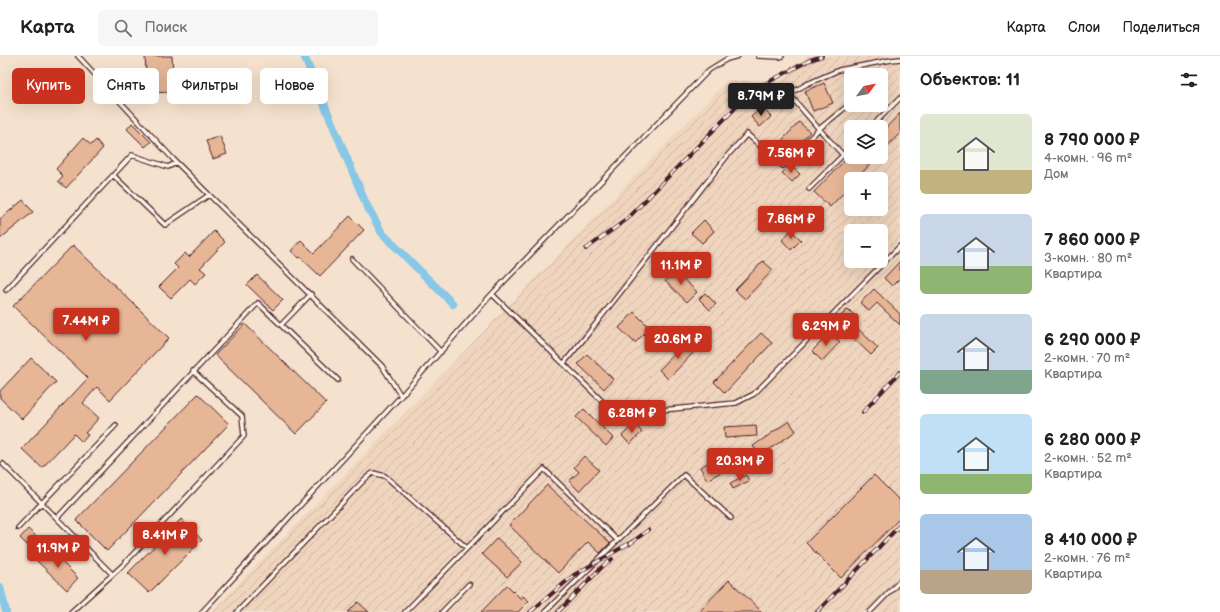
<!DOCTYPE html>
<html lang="ru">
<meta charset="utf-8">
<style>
body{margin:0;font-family:"Balsamiq Sans",sans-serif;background:#f6f6f6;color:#202124;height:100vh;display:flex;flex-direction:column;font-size:15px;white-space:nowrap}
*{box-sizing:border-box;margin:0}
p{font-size:13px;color:#757577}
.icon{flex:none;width:22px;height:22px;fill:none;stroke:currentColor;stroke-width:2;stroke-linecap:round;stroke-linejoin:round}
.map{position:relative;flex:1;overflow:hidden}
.details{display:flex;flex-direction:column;background:#fff;width:320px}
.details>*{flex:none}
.top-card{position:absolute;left:12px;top:12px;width:380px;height:36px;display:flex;gap:8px}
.needle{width:26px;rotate:58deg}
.fabs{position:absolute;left:844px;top:12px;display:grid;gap:8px}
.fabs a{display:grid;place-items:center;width:44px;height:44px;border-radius:6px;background:#fff;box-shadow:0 4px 16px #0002;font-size:20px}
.price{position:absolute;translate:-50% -34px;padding:0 9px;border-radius:4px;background:#c8321e;color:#fff;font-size:13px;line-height:26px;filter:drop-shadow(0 1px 2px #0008)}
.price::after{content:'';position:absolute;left:50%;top:24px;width:12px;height:9px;margin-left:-6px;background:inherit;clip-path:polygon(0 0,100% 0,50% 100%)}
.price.active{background:#222;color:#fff}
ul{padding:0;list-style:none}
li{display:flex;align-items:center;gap:12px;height:100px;padding:0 20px}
li span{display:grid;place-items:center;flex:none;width:112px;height:80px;border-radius:6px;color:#555}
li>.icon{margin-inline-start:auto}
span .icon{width:48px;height:48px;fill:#fffc;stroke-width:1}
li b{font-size:17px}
h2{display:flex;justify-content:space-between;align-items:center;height:48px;padding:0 20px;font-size:17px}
.chip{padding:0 14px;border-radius:6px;background:#fff;box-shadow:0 4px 16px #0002;font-size:14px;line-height:36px}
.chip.active{background:#c8321e;color:#fff}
header{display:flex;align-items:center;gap:24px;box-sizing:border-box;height:56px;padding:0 20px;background:#fff;border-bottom:1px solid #e0e0e0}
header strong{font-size:19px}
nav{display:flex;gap:22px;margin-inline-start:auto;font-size:14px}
.search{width:280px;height:36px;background:#f6f6f6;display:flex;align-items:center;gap:10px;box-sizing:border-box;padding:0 14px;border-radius:6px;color:#757577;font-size:15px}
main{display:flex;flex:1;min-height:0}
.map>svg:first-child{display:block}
</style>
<header>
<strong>Карта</strong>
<div class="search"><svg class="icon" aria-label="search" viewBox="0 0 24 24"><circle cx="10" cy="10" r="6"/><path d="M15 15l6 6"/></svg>Поиск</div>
<nav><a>Карта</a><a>Слои</a><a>Поделиться</a></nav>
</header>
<main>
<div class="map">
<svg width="900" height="556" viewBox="0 0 900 556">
<defs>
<pattern id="industrial-furrows" width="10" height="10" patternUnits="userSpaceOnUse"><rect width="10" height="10" fill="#f0d5be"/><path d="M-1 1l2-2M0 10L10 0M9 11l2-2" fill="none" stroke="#cfb6a3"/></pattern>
</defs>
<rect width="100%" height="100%" fill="#f5e2ce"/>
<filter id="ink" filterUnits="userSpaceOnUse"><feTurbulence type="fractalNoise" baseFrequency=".025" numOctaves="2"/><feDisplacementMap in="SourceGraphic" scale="8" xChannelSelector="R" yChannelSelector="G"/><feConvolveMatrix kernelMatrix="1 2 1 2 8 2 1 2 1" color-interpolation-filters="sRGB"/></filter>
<g filter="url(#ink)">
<path fill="url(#industrial-furrows)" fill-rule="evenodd" d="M807 0H900V556H211L728 24 780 27ZM851 19H881V49H851ZM851 71H881V101H851ZM851 123H881V153H851ZM851 175H881V205H851Z"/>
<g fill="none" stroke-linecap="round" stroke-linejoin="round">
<path stroke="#87c7e7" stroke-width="8" d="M304 0 366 148 382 177 453 248
M0 531 6 556"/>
</g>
<path fill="#e6b697" stroke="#4a1f2b" d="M145 0H172L174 36 147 37Z
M824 27 833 47 813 55 805 35Z
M762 51 771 61 760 71 751 61Z
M900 57V77L881 97V77Z
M799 66 810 76 786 101 776 91Z
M132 67 151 86 145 91 127 73Z
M220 80 227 98 213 103 206 85Z
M83 82 91 89 96 84 103 92 66 132 58 125 63 120 56 113Z
M848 101H877L856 123H851V129L830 151 814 136Z
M790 109 800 118 792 126 782 117Z
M23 144 33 156 0 183V163Z
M350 160 364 174 320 220 300 201 299 202 291 195 301 184 314 197Z
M704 164 714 175 702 187 691 177Z
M791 174 801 184 791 194 782 184Z
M214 175 225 186 200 212 206 217 195 228 190 223 171 242 159 231 178 212 174 208 185 197 189 201Z
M73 189 169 282 110 344 97 331 83 347 99 362 85 377 88 379 82 386 74 378 42 412 22 393 88 322 13 250Z
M763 205 773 214 745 243 735 234Z
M900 205V222L892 230 884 222Z
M675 215 697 236 687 246 665 225Z
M257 219 283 244 273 254 247 229Z
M874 233 900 258V269L877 247 869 255 860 247Z
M705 237 716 248 710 254 699 243Z
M848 253 857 262 852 267 878 292 871 299 849 278 851 276 837 264Z
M634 256 650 272 635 287 619 272Z
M245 268 326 347 296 378 215 299Z
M761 277 772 287 725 337 714 326Z
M830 277 840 286 822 305 812 295Z
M688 284 697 293 668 323 659 314Z
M587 298 613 323 604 333 578 308Z
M31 302 56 326 22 363 0 342V335Z
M198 338 229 368 107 495 76 464Z
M584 353 613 382 606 390 576 361Z
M789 365 796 375 760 400 753 390Z
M634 368 642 376 630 388 622 380Z
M756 369 757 380 725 382 724 371Z
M732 394 739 406 707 424 700 411Z
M584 400 599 414 579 435 569 425 579 416 574 411Z
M746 419 749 425 733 433 730 427Z
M874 419 900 445V462L841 522 806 487Z
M547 429 610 487 600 497 588 486 558 517 509 469Z
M181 463 202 484 149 537 128 517Z
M28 473 41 485 32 494 20 482Z
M497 482 522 506 507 521 482 498Z
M49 493 78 522 67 534 37 505Z
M729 524 762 556H698Z
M507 529 521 543 523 540 529 545 518 556H481Z
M358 546 369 556H348Z"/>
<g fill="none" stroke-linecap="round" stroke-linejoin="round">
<g stroke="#4a1f2b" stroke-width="6">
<path id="service" d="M78 0 174 104 382 310 401 340
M758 0 780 1 782 0
M881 48 888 54
M871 71 900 42
M843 99 819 73 851 47
M113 119 165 169 209 139
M809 133 851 91
M352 203 441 296
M6 234 132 99 168 111 176 107
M492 238 603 346 618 355 662 354 736 347 754 338 900 190
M281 269 311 238
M564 307 587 279 728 99 747 78 783 110 819 73 789 38 807 28 839 14 891 4 900 3
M3 408 112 518
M57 462 258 247 338 324
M18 472 116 369
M71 556 123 509 244 380 242 360 193 315
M202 556 401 340 492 238 709 14 727 3 738 0
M237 556 366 422 373 417 385 420 467 492
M405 556 544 413 617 484
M442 556 469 528
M545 556 684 419 731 462
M870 556 900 525"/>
</g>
<use href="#service" stroke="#fcf5e5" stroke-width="3.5"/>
<g stroke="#4a1f2b" stroke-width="4">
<path id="rail" d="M586 193 626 164 736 51 759 31 810 4 822 0
M863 356 900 316
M630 488 648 474
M530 556 574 519 635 484
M558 556 602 511 612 503
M817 556 900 469"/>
</g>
<use href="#rail" stroke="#fcf5e5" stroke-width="2.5" stroke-dasharray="8" stroke-linecap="butt"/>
</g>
</g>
</svg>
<div class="fabs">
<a><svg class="needle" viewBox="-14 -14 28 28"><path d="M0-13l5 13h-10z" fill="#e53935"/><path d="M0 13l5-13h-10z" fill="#757577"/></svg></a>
<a><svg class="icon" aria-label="layers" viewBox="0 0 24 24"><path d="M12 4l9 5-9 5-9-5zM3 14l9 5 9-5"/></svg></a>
<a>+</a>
<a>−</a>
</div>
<b class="price active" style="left:761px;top:61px">8.79M ₽</b>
<b class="price" style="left:791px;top:118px">7.56M ₽</b>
<b class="price" style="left:791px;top:184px">7.86M ₽</b>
<b class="price" style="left:681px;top:230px">11.1M ₽</b>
<b class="price" style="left:86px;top:286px">7.44M ₽</b>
<b class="price" style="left:826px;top:291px">6.29M ₽</b>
<b class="price" style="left:678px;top:304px">20.6M ₽</b>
<b class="price" style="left:632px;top:378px">6.28M ₽</b>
<b class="price" style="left:740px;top:426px">20.3M ₽</b>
<b class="price" style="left:165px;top:500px">8.41M ₽</b>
<b class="price" style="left:58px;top:513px">11.9M ₽</b>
<div class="top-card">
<a class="chip active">Купить</a>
<a class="chip">Снять</a>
<a class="chip">Фильтры</a>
<a class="chip">Новое</a>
</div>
</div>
<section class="details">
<h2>Объектов: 11<svg class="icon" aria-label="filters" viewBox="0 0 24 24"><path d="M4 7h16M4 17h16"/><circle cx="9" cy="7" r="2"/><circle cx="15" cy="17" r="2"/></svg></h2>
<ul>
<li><span style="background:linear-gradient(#dfe7d0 70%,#c2b280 0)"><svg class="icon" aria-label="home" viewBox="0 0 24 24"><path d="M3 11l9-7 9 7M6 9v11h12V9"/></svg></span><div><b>8 790 000 ₽</b><p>4-комн. · 96 m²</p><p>Дом</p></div></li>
<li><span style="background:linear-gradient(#c9d6e8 65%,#8fb573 0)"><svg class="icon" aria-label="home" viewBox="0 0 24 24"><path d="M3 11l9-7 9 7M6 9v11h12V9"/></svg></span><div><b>7 860 000 ₽</b><p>3-комн. · 80 m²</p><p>Квартира</p></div></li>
<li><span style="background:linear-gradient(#c9d6e8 70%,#7fa58c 0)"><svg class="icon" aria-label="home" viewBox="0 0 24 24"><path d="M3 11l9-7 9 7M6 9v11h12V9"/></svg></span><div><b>6 290 000 ₽</b><p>2-комн. · 70 m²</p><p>Квартира</p></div></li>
<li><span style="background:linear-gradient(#bfe0f5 75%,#8fb573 0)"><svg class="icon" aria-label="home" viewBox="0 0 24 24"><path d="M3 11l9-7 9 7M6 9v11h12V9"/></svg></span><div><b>6 280 000 ₽</b><p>2-комн. · 52 m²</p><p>Квартира</p></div></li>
<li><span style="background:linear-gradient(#a9c7e8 70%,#b9a48a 0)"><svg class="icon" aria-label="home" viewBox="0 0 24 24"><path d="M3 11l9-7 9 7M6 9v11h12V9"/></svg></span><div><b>8 410 000 ₽</b><p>2-комн. · 76 m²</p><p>Квартира</p></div></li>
</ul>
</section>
</main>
